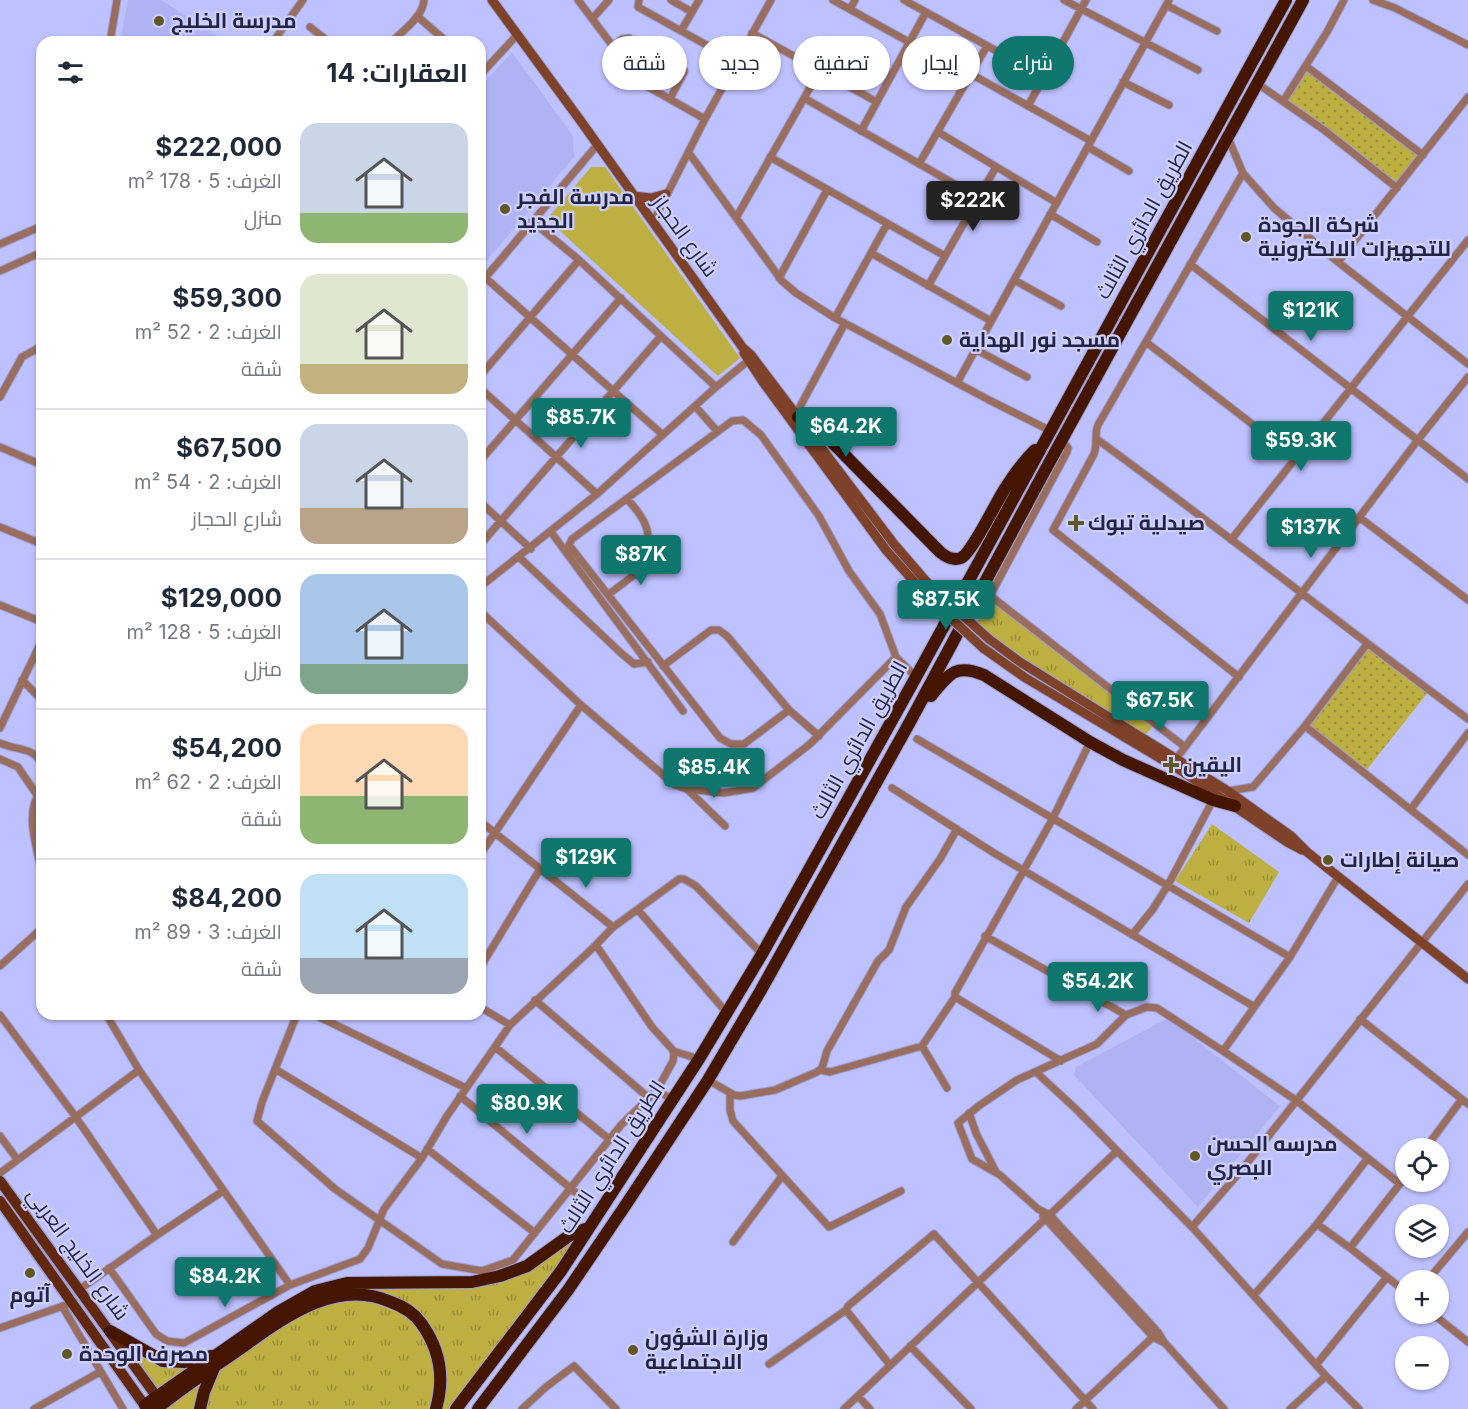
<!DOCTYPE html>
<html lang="ar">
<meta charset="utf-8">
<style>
body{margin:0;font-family:Inter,Cairo,sans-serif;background:#f6f6f7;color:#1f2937;direction:rtl;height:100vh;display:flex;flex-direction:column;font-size:22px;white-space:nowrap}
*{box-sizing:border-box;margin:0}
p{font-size:20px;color:#747a83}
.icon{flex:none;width:33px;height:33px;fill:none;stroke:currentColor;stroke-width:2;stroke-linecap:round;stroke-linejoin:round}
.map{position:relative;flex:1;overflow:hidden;direction:ltr}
.details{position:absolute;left:36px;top:36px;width:450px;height:984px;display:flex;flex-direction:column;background:#fff;border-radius:18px;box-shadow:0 2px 4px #0004;direction:rtl}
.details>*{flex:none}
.top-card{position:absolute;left:504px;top:36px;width:570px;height:54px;direction:rtl;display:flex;gap:12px}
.fabs{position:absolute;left:1395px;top:1138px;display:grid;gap:12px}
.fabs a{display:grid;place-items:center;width:54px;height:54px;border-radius:50%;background:#fff;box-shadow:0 2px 4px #0004;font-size:30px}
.price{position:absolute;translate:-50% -51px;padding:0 14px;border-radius:6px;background:#0f766e;color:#fff;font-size:20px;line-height:39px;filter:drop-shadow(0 2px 3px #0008)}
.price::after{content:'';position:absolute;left:50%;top:36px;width:18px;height:14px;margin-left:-9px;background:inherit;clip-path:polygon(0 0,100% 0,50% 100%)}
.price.current{background:#222;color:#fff}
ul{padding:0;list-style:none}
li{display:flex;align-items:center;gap:18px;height:150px;padding:0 18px}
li+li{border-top:2px solid #e0e1e3}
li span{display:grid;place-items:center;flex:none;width:168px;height:120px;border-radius:18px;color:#555}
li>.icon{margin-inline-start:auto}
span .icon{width:72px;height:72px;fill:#fffc;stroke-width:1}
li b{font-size:26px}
h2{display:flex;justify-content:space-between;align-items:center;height:72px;padding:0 18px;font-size:26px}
.chip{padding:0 21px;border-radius:27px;background:#fff;box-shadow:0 2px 4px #0004;font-size:21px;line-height:54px}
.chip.current{background:#0f766e;color:#fff}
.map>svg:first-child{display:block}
</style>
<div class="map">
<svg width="1468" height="1409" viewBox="0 0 1468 1409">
<defs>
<pattern id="grass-tufts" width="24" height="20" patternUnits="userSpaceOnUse" patternTransform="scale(1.5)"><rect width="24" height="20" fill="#bdaf41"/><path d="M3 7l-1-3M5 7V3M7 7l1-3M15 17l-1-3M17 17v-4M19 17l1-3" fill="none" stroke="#998e38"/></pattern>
<pattern id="park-dots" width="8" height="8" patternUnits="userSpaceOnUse" patternTransform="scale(1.5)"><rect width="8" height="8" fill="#bdaf41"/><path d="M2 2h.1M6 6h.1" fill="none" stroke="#998e38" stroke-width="1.8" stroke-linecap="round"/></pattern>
</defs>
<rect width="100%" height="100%" fill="#bec1ff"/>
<path fill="#afb3f4" d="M128 0H161L227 42H120Z
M512 52 573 136 574 157 484 264 480 261V87Z
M1168 1018 1280 1106 1198 1207 1074 1075 1076 1067Z"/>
<path fill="url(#grass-tufts)" d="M993 598 1155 724 1144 736 1021 662 975 625Z
M1212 824 1279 872 1249 923 1175 881Z
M586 1230 454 1409H437L441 1366 417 1316 369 1294 365 1284 494 1279Z
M359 1296 398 1307 423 1331 438 1379 433 1409H202L216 1368 319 1303Z
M112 1334 152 1358 211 1357 157 1396Z
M214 1368 199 1409H166L163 1404Z"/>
<path fill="url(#park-dots)" d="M1307 66 1424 156 1398 188 1285 101Z
M1367 644 1429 691 1365 772 1306 726Z"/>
<path fill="#bdaf41" d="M591 167H605L740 358 718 376 547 219Z"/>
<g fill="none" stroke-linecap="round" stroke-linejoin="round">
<g stroke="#9c9ed5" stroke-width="9">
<path id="street" d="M578 0 636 77 643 84 705 119
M639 0 638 7 737 62
M671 0 692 12
M833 0 909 42
M904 0 1044 77
M1064 0 1198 70
M1373 0 1395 8 1468 45
M1166 5 1217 31
M850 9 855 0
M417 16 447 42
M592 19 609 0
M310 27 329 42
M681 31 699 0
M752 33 877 102
M110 42 117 0
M273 42 303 0
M392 42C403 30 423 17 424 0
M612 47 622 39 629 38 684 70V72L670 99
M1306 66 1423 155
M971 74 1091 141
M480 75 517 35
M1123 82 1169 105
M1258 84 1324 130 1397 188
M804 98 979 198
M1284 100 1327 32 1344 0
M1028 106 1086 0
M861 131 926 12
M938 132 1057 203
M1228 138 1243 173 1274 208 1338 262 1468 364
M1088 147 1129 171
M689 153 782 281 796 293 835 318 989 400 1051 431
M770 157 945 256
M919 164 987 46
M1050 214 1097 242
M736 218 820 70
M532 221 579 260 716 387
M653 222 705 119 771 0
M0 244 42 226
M871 253 991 321
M1338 262 1468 97
M1190 264 1468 479
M0 271 42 252
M480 273 663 435
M779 278 827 190
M1014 280 1061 306
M480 284 598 144
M928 286 996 167
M835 318 887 224
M1146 342 1296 458
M975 349 1027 377
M480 376 579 260
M957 383 1169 0
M480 388 597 494
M0 397 22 357 42 346
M695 406 717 431
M796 414 845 323
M1098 440C1223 531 1344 627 1468 719
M1062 441 1068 448 1067 452 992 592V597L1185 747
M0 447 42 465
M480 461 621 298
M480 502 531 549
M1359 517 1468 600
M0 527 42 544
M551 532 683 711
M1231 540 1468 240
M480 545 661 336
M519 557 621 653 634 664 648 662
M480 587 597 494 716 387 748 361
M609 594 646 566C652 535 649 522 627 499
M0 605 42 622
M480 611 581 705 675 785 687 789 724 793 753 788 810 744 896 657
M663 666 711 630H719L727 636 789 710 819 736
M1239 677 1053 530 1094 454C1098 443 1094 434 1098 425L1243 173
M22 680 42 700
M789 710 744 744H731L720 738 569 545 572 539 732 421 743 420 761 435 819 516 849 571 880 614 896 657 916 677
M1305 726 1468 855
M0 728 42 640
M917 739 1290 957
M0 743C17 751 31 746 42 763
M0 759 18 767 37 795
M1176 759 1417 441 1468 377
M42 788C23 814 37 845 42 874
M892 788 994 853 1253 1006
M687 789 725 826
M1228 791 1253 787 1305 726 1367 644
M1411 809 1468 733
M480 855 581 705
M1338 877 1290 957 1223 1051 1297 1101 1400 1184
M638 910 727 1013
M612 928 679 879H684L696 886 762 954
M1132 935 1153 909 1168 885 1213 800
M985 936 1126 1015 1147 1007 1157 1008 1223 1051
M0 966 42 928
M480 968 540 869
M955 997 1061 1061
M535 1000 649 1098
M480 1007 510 1025
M106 1014 139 1070 290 1285
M297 1014 262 1102 257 1121 335 1189 442 1264 482 1271 513 1260 621 1125 657 1090 673 1061 674 1054 672 1049 652 1027 596 945
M313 1014 466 1088
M0 1015 75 1116 157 1235 223 1191
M1126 1015 1097 1044 1017 1080 980 1105 958 1123 972 1159 1000 1175 1038 1209 1050 1215 1158 1332 1164 1342 1224 1409
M1360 1019 1468 1104
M922 1046 947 1088
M495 1047 609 1139
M673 1051 699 1059
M275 1069 422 1158
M820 1070 830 1072 922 1046 955 997V993L1053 818 1090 742
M1036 1072 1078 1111 1192 1227 1240 1172 1468 884
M708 1080 734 1095 740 1096 775 1090 817 1072 822 1068 827 1051 878 961 889 950 906 907 940 859 957 829
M657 1090 673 1100
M730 1093V1110L733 1121 829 1227 901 1191
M460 1096 575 1192
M969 1113 976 1133 996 1172
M0 1136 17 1159
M427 1149 535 1233
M1425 1149 1462 1099
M0 1173 139 1070
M1406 1176 1350 1248 1406 1292
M1043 1216 1153 1337 1163 1342
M1317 1224 1350 1248
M1192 1227 1326 1376
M733 1242 782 1176
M109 1268 156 1334 167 1341 184 1343 290 1285 360 1259 368 1248 384 1209 422 1158 447 1116 510 1025 596 945 613 927 480 821
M1427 1281 1468 1232
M80 1289 157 1235
M1254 1295 1317 1224 1368 1158
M62 1306 123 1409
M1433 1314 1468 1342
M0 1328 66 1305
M910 1346 971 1409
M769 1364 846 1310
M890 1365 846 1310 848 1306 934 1234 1093 1409
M1316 1365 1387 1277
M858 1396 870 1409
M34 1409 100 1372
M522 1409 546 1387 574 1366 616 1409
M844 1409 1116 1152
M1076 1409 1155 1335
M1290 1409 1326 1376 1359 1409"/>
</g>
<g stroke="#9c9ed5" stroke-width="11">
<path id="secondary" d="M492 0 580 120 743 348 751 355 894 544 932 588
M633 196 651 198 666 194
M744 353 763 382 886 550 926 595
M989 639 1020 662 1228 791 1291 836 1307 852 1468 979
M983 648 1024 677 1183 772 1287 842 1302 850"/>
</g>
<g stroke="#9c9ed5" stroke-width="13">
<path id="primary" d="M0 1181 162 1404
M0 1201 147 1409"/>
</g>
<g stroke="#9c9ed5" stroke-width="14">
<path id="highway" d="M798 417 810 423 821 431 940 552C946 557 953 561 961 558 972 553 997 500 1006 487 1014 474 1024 461 1035 450
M931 696C949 674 955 663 984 675L1090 742 1123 760 1213 800 1235 806
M110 1331 163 1361 185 1362 211 1356
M145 1405 278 1312 315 1291 347 1283 472 1282 500 1276 527 1266 573 1233 589 1228
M156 1409C181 1389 208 1371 234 1353 279 1322 333 1276 391 1302 402 1306 414 1313 421 1323 440 1349 445 1377 436 1409
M200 1409 204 1392 214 1368
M456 1409 561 1271 699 1059 762 954 916 677 1286 0
M478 1409 568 1290 627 1203 708 1080 761 990 911 720 1042 476 1303 0"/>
</g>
<use href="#street" stroke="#996e5e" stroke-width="7"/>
<use href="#secondary" stroke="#7e422a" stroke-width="9"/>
<use href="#primary" stroke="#61280f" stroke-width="10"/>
<use href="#highway" stroke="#441501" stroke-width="12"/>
<g stroke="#9c9ed5" stroke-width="11" stroke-linecap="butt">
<path id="secondary-bridge" d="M932 588 989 639
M926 595 983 648"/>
</g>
<use href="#secondary-bridge" stroke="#7e422a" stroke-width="9"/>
</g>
<g fill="#5f5825" stroke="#cdd0ff" stroke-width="2">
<circle cx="159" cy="21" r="6"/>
<circle cx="505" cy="209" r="6"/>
<circle cx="1246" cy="237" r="6"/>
<circle cx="947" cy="340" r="6"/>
<path d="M1073 514h6v6h6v6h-6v6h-6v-6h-6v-6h6z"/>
<path d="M1168 756h6v6h6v6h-6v6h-6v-6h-6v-6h6z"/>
<circle cx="1328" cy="860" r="6"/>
<circle cx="1195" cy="1156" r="6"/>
<circle cx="30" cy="1273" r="6"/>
<circle cx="633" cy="1350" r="6"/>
<circle cx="67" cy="1354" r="6"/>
</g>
<g text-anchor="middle" stroke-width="4.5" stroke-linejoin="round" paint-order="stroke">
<g font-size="21" font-weight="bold" fill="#232441" stroke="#cdd0ff" text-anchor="start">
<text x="171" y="28">مدرسة الخليج</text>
<text x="517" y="204">مدرسة الفجر<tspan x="517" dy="24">الجديد</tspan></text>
<text x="1258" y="232">شركة الجودة<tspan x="1258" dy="24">للتجهيزات الالكترونية</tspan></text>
<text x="959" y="347">مسجد نور الهداية</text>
<text x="1088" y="530">صيدلية تبوك</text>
<text x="1183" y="772">اليقين</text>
<text x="1340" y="867">صيانة إطارات</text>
<text x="1207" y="1151">مدرسه الحسن<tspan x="1207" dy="24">البصري</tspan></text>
<text x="30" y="1302" text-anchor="middle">آتوم</text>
<text x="645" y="1345">وزارة الشؤون<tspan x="645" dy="24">الاجتماعية</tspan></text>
<text x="79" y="1361">مصرف الوحدة</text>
</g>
<g font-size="21" fill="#232441" stroke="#cdd0ff">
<text transform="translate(1144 220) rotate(-61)" y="7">الطريق الدائري الثالث</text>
<text transform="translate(685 236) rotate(54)" y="7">شارع الحجاز</text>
<text transform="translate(859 740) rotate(-61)" y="7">الطريق الدائري الثالث</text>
<text transform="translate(612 1157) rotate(-57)" y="7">الطريق الدائري الثالث</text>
<text transform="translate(78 1254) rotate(54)" y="7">شارع الخليج العربي</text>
</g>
</g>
</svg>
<div class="fabs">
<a><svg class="icon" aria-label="locate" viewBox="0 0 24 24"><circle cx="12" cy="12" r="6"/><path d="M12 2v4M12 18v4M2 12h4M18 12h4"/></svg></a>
<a><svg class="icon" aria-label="layers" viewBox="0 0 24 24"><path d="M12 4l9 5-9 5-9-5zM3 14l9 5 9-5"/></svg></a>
<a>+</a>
<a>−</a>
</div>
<b class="price current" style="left:973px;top:232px">$222K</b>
<b class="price" style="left:1311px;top:342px">$121K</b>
<b class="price" style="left:581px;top:449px">$85.7K</b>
<b class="price" style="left:846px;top:458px">$64.2K</b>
<b class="price" style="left:1301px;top:472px">$59.3K</b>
<b class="price" style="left:1311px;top:559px">$137K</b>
<b class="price" style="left:641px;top:586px">$87K</b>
<b class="price" style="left:946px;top:631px">$87.5K</b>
<b class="price" style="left:1160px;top:732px">$67.5K</b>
<b class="price" style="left:714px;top:799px">$85.4K</b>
<b class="price" style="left:586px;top:889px">$129K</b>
<b class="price" style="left:1098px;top:1013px">$54.2K</b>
<b class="price" style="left:527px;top:1135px">$80.9K</b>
<b class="price" style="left:225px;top:1308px">$84.2K</b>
<div class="top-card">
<a class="chip current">شراء</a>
<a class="chip">إيجار</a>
<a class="chip">تصفية</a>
<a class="chip">جديد</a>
<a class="chip">شقة</a>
</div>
<section class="details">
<h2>العقارات: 14<svg class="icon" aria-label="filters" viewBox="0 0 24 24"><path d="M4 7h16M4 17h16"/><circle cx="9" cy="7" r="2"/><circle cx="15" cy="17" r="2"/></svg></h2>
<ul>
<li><span style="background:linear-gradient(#c9d6e8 75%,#8fb573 0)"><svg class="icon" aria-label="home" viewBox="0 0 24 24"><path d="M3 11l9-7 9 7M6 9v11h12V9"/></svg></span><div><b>$222,000</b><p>الغرف: 5 · 178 m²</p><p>منزل</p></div></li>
<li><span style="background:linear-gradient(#dfe7d0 75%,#c2b280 0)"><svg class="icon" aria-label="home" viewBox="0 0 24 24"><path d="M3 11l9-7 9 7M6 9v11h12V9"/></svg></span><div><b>$59,300</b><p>الغرف: 2 · 52 m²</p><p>شقة</p></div></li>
<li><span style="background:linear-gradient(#c9d6e8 70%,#b9a48a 0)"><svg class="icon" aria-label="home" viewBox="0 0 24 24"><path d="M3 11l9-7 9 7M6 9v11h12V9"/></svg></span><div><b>$67,500</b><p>الغرف: 2 · 54 m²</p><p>شارع الحجاز</p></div></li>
<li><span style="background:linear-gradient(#a9c7e8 75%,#7fa58c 0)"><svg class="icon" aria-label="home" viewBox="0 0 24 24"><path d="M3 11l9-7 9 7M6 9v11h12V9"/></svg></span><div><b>$129,000</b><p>الغرف: 5 · 128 m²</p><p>منزل</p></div></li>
<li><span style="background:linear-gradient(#ffd9b3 60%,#8fb573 0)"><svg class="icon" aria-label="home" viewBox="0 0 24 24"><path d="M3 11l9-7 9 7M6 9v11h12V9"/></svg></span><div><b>$54,200</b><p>الغرف: 2 · 62 m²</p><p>شقة</p></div></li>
<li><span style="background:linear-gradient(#bfe0f5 70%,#9aa5b1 0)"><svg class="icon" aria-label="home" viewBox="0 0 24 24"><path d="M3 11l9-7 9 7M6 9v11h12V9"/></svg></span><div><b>$84,200</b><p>الغرف: 3 · 89 m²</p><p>شقة</p></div></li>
</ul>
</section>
</div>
